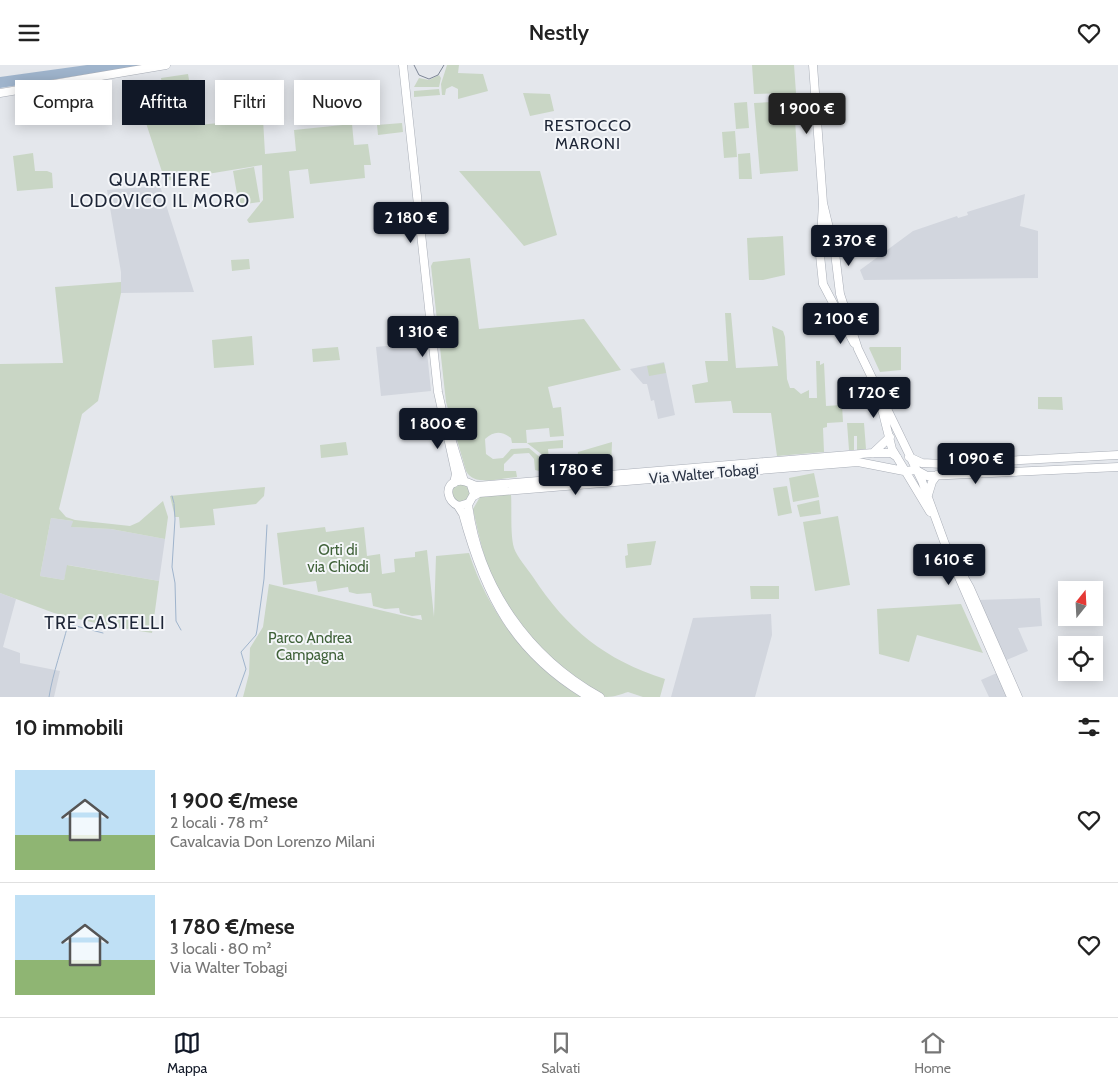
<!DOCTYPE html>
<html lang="it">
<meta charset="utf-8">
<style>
body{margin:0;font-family:Cabin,sans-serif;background:#f6f6f6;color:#222;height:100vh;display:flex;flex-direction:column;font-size:19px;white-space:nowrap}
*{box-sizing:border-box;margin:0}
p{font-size:16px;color:#767676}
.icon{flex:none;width:28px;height:28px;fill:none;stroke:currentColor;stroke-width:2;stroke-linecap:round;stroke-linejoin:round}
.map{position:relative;height:632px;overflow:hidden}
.details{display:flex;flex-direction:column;background:#fff;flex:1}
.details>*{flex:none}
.guide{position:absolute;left:15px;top:15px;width:500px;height:45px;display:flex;gap:10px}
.needle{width:32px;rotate:18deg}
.tools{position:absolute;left:1058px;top:516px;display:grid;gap:10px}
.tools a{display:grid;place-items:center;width:45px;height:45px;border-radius:0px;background:#fff;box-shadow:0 2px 12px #0003;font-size:25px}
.price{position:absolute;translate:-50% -42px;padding:0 11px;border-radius:5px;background:#111827;color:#fff;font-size:16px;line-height:32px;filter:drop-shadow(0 1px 2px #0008)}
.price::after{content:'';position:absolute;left:50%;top:30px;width:15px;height:11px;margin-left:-8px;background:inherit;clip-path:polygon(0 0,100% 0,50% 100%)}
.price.current{background:#222;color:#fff}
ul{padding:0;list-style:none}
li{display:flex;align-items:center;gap:15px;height:125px;padding:0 15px}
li+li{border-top:1px solid #e0e0e0}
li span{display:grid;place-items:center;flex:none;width:140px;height:100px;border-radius:0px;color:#555}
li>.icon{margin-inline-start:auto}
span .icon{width:60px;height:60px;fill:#fffc;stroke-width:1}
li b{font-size:21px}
h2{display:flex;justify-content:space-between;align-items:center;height:60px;padding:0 15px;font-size:21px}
.tag{padding:0 18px;border-radius:0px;background:#fff;box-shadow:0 2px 12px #0003;font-size:18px;line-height:45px}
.tag.current{background:#111827;color:#fff}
header{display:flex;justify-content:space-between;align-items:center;height:65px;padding:0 15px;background:#fff;font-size:22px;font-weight:600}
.dock{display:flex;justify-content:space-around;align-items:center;height:70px;border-top:1px solid #e0e0e0;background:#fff;font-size:14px;color:#767676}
.dock a{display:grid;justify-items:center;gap:2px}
.dock .current{color:#111827}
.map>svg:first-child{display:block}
</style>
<header><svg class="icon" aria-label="menu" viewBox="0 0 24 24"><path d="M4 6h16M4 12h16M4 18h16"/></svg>Nestly<svg class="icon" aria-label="heart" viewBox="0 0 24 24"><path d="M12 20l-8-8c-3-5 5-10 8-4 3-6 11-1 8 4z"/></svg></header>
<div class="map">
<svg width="1118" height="632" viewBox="0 0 1118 632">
<rect width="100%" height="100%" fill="#e4e7ec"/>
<path fill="#d2d6de" d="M160 121 194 227 121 228V207L107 125Z
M1025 129 1020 161 1038 166V213L864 215 860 205 913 166 957 151 958 153 968 150 967 147Z
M426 277 431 326 381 331 376 282Z
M664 297 675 350 658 354 654 335 651 336 647 319H643L630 304Z
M51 453 73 456 72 462 111 464 165 474 159 516 68 500 64 515 40 511Z
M0 528 16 534 3 582 20 588V598L60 606 54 632H0Z
M1040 533 1042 561 1018 563 1028 586 1004 596 976 535Z
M771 549 772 570 755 632H671L693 553Z
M999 607 1009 632H989L981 615Z"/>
<path fill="#c9d6c5" d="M447 0H459L458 8 483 9 488 26 458 34V24L452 21 446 24 445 30H442L441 19Z
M752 0H794L796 28 754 29Z
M188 9 197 60 263 54 265 89 296 86 294 65 352 59 354 80 368 79 371 100H364L365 113 310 119 308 104 289 106 294 153 249 158 247 155 263 135 262 100 165 116 146 58 168 54 161 13Z
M439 10 441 13 439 22H414L419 13 429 15Z
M439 24 440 30 414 32V26Z
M523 28 550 29 554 46 530 51Z
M794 36 798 106 760 109 754 38Z
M747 37 749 63 736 64 734 38Z
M402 58 403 67 378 70 377 60Z
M735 66 737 92 724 93 722 67Z
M33 88 35 106H47L52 108 53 123 17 126 13 91Z
M750 88 752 114H739L738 89Z
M254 102 260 137 239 140 233 106Z
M459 106H540L557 170 524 181Z
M783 171 785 210 763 215H749L747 173Z
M470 193 479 264 584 254 621 305 548 322 553 343 561 342 564 371 550 372 549 363 526 365 527 378 563 375V383L548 384 549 395 527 378H512L511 373C501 366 494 366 485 374L486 389 493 394 503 393 511 384 529 383 542 394 543 407 535 405 534 394 529 388 514 389 504 399V406H516L517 412C501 413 474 422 466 406L446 337 431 201 433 197Z
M249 194 250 204 232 206 231 195Z
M121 217V228L98 336 82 349 59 444 66 452 75 455 130 461 139 457 163 436 168 452 165 474 111 464 71 462 73 456 51 453 40 511 64 515 67 500 159 516 152 568 108 561 54 548 0 528V299L63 298 55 222Z
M725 248H731L736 303 778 301 772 261 783 266 785 272 787 314 790 323H794L801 329 809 325V333H817L816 296H820V300L824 298 826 341 842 340 843 357 827 358V362L823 363 824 387 777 391 771 348H733L731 336 695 338 692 320 708 317 705 296H728Z
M252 271 254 300 214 303 212 275Z
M338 282 340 295 313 297 312 284Z
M870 282H901V305L880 307 869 283Z
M664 298 666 308 649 311 647 301Z
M1038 332H1062L1063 345 1038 344Z
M847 358H864L866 384 857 385V371H854V385H849Z
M346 377 348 390 321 393 320 380Z
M612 377 611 405 596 406V402L605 401 604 393 582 394 583 403 576 404 578 387Z
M814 408 819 432 793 437 789 413Z
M452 428a9 9 0 1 1 18 0a9 9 0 1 1-18 0Z
M787 421 792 448 778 451 773 423Z
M265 422 264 431 256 439 213 444 215 460 180 463 179 452H175L170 431Z
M511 429C512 444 510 470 514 483 517 492 527 503 533 512 567 564 605 595 665 614L660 632H643L628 627C621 629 615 632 606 632 567 619 517 561 498 525 485 500 479 472 473 444L480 432Z
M819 435 821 449 800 452 797 440Z
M838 451 850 520 815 526 803 457Z
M325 462 326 467 364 462 367 491 380 489 382 509 395 507 394 494 415 492V487L427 485 434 552 436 491 469 488C488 547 528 600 581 632H243L249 609 250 583 263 562 269 519 422 555 421 550 412 551 400 548 399 543 385 544 373 541 371 528 357 529 349 527 348 522 318 527 316 516 283 520 277 468Z
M656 476 651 500 626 503 625 491 628 490 627 479Z
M750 521H779V534H751Z
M961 539 983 588 917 570 909 597 879 589 877 544Z"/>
<path fill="#9fb4cc" d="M87 0H146L0 23V12Z"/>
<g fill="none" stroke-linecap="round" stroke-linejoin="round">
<path stroke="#9fb4cc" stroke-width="1" d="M172 431 174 438
M174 439 175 454 172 502 175 518 176 556 181 565
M49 632C53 607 62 584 68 559L103 568
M236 632 246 604 241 587 256 570 257 565 264 514 267 460"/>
<g stroke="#a9aeb7" stroke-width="9">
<path id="secondary" d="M403 0 438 327 456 409 454 418
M813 0 823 138 820 190 823 219 854 278
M0 28 166 0
M823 138 835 188 840 229 858 284 922 416 945 479 970 523 1018 632
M881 340 892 384 930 447
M450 370 464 416
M873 388 890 372
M909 392 922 398 943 399 1118 390
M916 405 927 411 1118 402
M471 420 474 429 469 438 459 441C447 437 443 419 458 416 466 414 470 420 477 421L873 388H891L897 392
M928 430 932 417 937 410
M474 431 479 428 858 397 904 406 916 405
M468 439C478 521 528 592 600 632
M458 441 463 449C485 530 514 588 589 632
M958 510 1011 632"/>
</g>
<use href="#secondary" stroke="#fff" stroke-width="8"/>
<path stroke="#7d8696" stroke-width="1" d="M414 0 419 10 429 14 438 10 444 0"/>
</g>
<g text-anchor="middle" stroke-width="4" stroke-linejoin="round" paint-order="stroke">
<g font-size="15" fill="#2b3445" stroke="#f4f6f9">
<text transform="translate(704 409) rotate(-5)" y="5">Via Walter Tobagi</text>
</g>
<g font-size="15" fill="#3f6138" stroke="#f4f6f9">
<text x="338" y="490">Orti di<tspan x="338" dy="17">via Chiodi</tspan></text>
<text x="310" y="578">Parco Andrea<tspan x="310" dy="17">Campagna</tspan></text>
</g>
<g font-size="16" letter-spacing="1" fill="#1d2536" stroke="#f4f6f9">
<text x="588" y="66">RESTOCCO<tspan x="588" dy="18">MARONI</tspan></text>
</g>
<g font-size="18" letter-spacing="1" fill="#1d2536" stroke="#f4f6f9">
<text x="160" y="121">QUARTIERE<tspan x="160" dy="21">LODOVICO IL MORO</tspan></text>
<text x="105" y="564">TRE CASTELLI</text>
</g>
</g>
</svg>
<div class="tools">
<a><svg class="needle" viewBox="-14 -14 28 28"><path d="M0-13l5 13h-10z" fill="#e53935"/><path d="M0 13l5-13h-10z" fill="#767676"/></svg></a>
<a><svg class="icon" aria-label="locate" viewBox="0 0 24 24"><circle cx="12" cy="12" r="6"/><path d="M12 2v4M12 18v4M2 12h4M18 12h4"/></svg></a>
</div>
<b class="price current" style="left:807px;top:70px">1 900 €</b>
<b class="price" style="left:411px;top:179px">2 180 €</b>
<b class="price" style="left:849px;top:202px">2 370 €</b>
<b class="price" style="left:841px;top:280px">2 100 €</b>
<b class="price" style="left:423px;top:293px">1 310 €</b>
<b class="price" style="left:874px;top:354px">1 720 €</b>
<b class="price" style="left:438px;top:385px">1 800 €</b>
<b class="price" style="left:976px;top:420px">1 090 €</b>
<b class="price" style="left:576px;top:431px">1 780 €</b>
<b class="price" style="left:949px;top:521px">1 610 €</b>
<div class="guide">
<a class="tag">Compra</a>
<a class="tag current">Affitta</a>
<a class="tag">Filtri</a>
<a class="tag">Nuovo</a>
</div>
</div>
<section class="details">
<h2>10 immobili<svg class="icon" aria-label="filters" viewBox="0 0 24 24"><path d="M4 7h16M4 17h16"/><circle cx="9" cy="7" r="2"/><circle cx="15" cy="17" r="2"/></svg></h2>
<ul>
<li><span style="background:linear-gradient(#bfe0f5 65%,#8fb573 0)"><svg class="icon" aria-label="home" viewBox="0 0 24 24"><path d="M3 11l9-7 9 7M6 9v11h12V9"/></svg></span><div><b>1 900 €/mese</b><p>2 locali · 78 m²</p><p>Cavalcavia Don Lorenzo Milani</p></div><svg class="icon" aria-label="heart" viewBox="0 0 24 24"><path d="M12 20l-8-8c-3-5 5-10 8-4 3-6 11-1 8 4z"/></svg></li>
<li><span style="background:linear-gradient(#bfe0f5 65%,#8fb573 0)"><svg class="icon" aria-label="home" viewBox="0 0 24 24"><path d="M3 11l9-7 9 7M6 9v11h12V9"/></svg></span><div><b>1 780 €/mese</b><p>3 locali · 80 m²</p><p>Via Walter Tobagi</p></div><svg class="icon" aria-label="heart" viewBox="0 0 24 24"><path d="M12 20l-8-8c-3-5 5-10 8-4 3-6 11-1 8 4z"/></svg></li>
</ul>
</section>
<nav class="dock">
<a class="current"><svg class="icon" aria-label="map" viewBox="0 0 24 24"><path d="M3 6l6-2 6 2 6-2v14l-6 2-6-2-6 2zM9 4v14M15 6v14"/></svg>Mappa</a>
<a><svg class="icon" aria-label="saved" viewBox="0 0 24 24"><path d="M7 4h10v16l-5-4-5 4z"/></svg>Salvati</a>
<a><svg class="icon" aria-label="home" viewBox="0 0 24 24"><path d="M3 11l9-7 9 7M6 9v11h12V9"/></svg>Home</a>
</nav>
